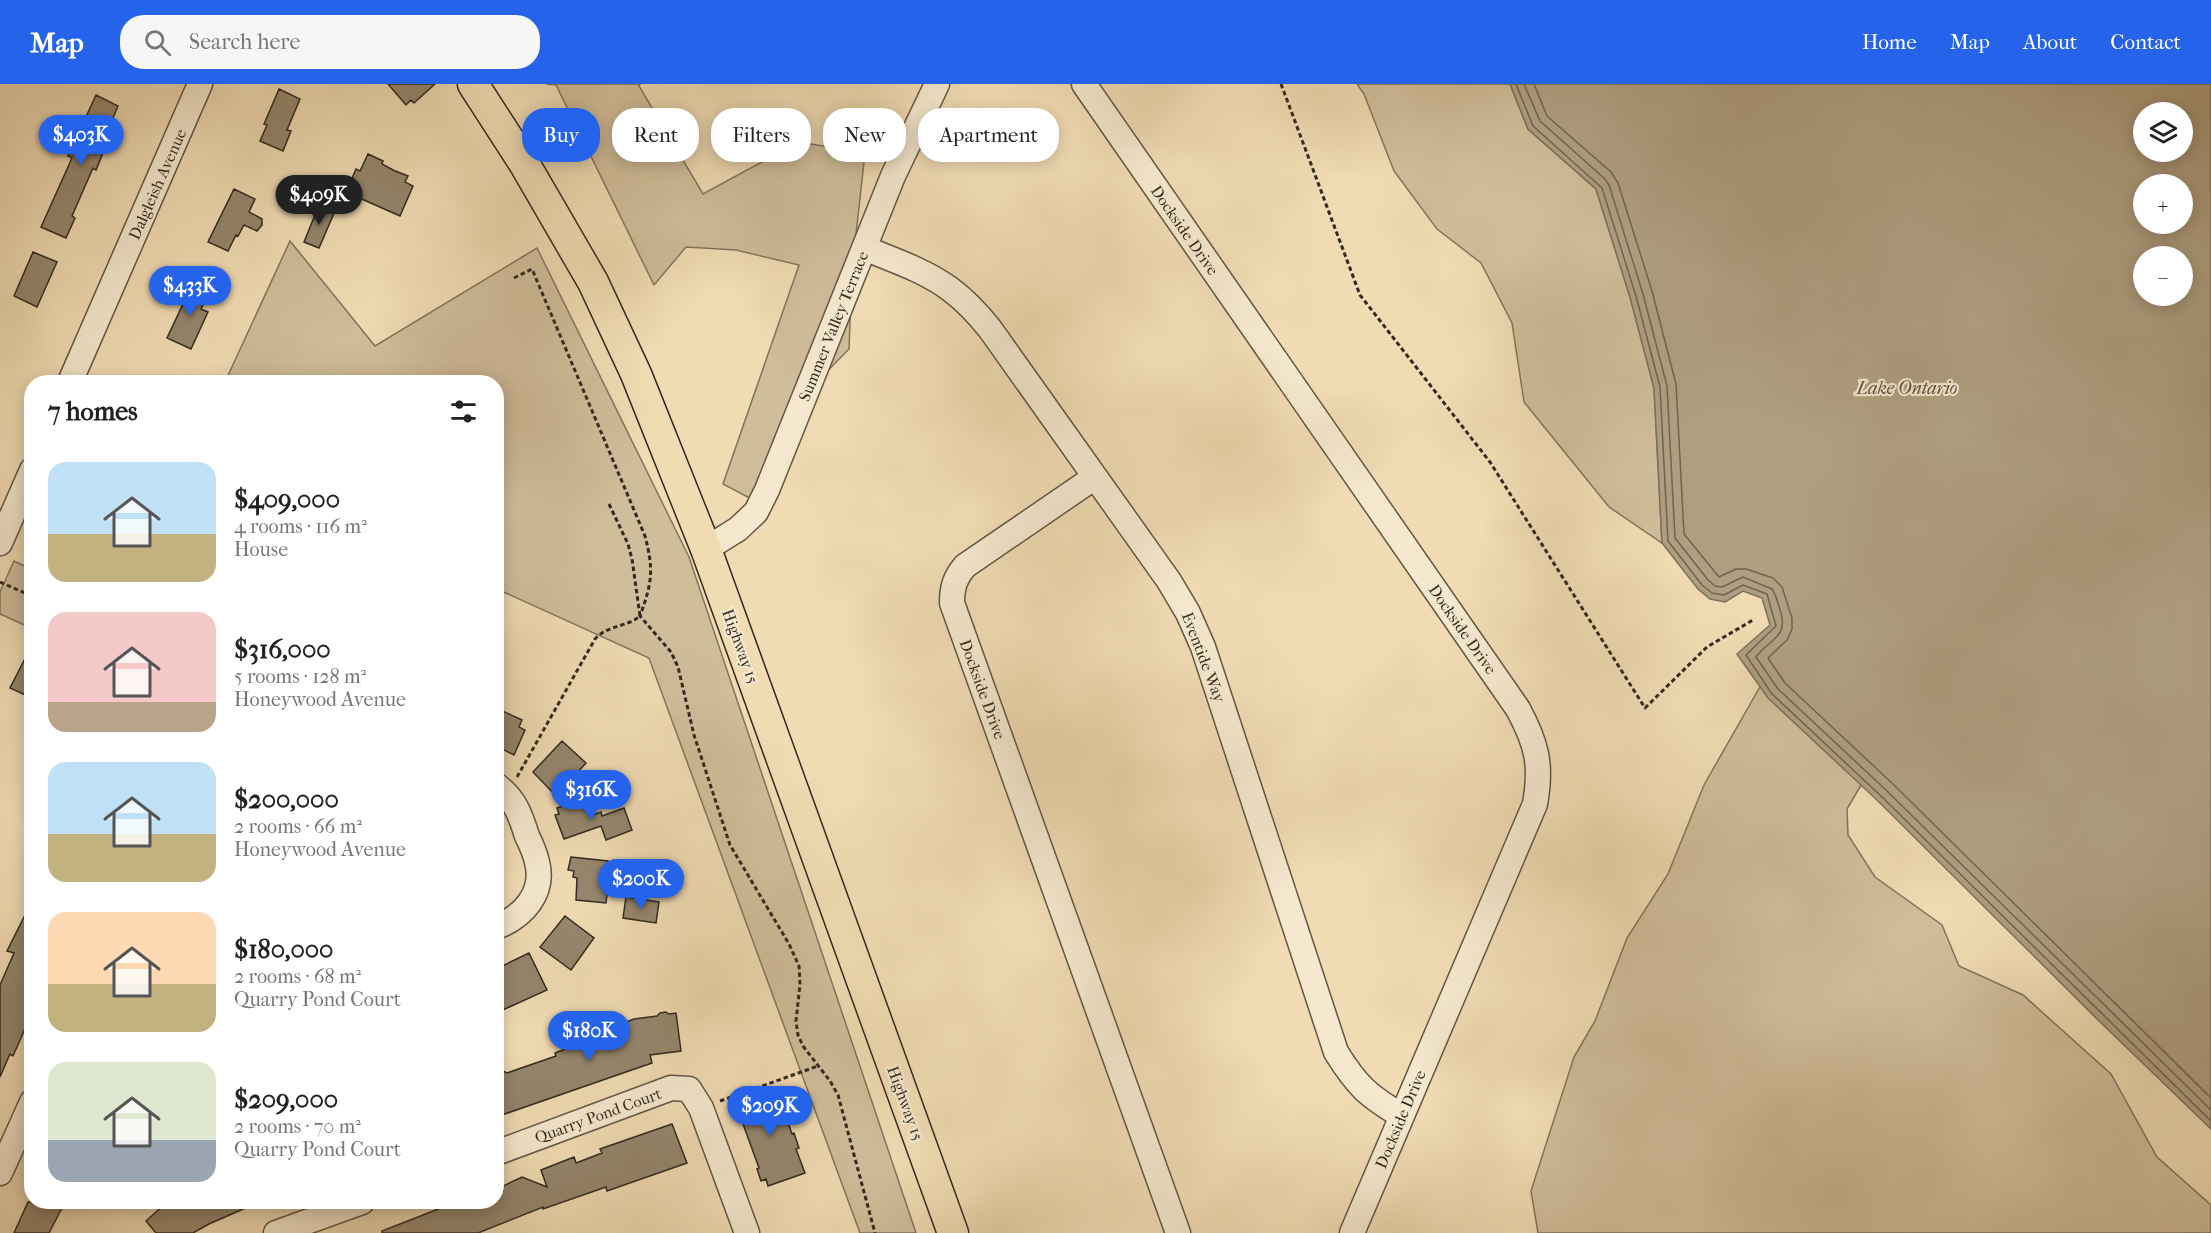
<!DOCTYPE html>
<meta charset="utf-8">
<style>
body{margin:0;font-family:"IM FELL French Canon",serif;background:#f6f6f6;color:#222;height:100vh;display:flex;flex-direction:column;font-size:22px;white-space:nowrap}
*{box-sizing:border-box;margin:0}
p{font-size:20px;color:#767676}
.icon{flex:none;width:33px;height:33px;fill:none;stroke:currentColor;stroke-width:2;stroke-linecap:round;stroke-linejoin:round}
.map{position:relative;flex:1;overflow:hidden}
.details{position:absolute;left:24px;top:291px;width:480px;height:834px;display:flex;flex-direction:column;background:#fff;border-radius:24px;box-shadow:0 3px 15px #0003}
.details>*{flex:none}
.banner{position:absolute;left:522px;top:24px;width:570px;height:54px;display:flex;gap:12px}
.controls{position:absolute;left:2133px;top:18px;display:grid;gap:12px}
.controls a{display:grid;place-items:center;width:60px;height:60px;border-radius:50%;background:#fff;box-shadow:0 3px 15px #0003;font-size:30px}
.price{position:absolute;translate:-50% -51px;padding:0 14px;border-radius:21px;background:#2563eb;color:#fff;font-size:20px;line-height:39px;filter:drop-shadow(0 2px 3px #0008)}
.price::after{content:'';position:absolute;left:50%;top:36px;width:18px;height:14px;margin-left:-9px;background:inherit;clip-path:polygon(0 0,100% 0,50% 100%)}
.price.active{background:#222;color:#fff}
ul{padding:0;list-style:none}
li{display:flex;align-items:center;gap:18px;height:150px;padding:0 24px}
li span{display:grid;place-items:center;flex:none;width:168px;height:120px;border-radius:18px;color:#555}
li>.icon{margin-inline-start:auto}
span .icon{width:72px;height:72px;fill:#fffc;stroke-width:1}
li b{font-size:26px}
h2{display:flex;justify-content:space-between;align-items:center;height:72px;padding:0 24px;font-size:26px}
.pill{padding:0 21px;border-radius:24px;background:#fff;box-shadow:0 3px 15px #0003;font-size:21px;line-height:54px}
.pill.active{background:#2563eb;color:#fff}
header{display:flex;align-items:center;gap:36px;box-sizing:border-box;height:84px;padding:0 30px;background:#2563eb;color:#fff}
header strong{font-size:28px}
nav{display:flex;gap:33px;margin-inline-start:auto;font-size:21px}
.search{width:420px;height:54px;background:#f6f6f6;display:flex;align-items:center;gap:15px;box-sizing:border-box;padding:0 21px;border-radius:24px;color:#767676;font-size:22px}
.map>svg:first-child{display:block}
</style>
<header>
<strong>Map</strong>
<div class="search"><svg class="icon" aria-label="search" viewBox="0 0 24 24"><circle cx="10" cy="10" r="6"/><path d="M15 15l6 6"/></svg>Search here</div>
<nav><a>Home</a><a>Map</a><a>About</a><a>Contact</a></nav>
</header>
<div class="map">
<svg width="2211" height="1149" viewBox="0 0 2211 1149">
<rect width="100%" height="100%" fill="#f0dbb3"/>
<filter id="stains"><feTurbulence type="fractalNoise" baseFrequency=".00333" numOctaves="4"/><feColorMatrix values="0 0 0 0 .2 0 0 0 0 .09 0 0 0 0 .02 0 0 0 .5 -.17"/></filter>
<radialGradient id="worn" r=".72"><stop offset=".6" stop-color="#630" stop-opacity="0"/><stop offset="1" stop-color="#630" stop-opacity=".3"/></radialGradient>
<path fill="#d0bd9a" stroke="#81745e" stroke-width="1.5" d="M546 0H640L639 2 703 110 799 58 865 69 852 186 849 265 790 325 753 416 723 400 799 181 736 166 686 163 654 201 556 1Z
M1357 0H1510L1528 45 1596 105 1630 213 1654 304 1662 459 1609 423 1524 318 1512 239 1481 179 1437 145 1394 87 1364 10Z
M290 157 375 262 537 164 689 473 916 1149H860L649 574 497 505 496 298H225Z
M14 477 31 485V544L0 530V508Z
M1765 594 1864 696 1847 725 1848 751 1875 793 1942 841 1959 882 2023 911 2111 990 2157 1073 2211 1121V1149H1538L1531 1107 1574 973 1595 937 1627 854 1668 790 1704 701Z"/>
<path fill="#af9f81" stroke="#7d705b" stroke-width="1.5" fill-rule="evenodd" d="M1510 0H2211V1045L2097 935 1878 717 1768 614 1737 570 1770 541 1762 514 1743 507 1725 518 1710 515 1698 505 1662 459 1654 304 1630 213 1596 105 1528 45ZM2144 28H2182V68H2144ZM2144 100H2182V140H2144ZM2144 172H2182V212H2144Z"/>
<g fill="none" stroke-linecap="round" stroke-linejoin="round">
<path stroke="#706451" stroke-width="1.5" d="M1516 0 1533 42 1602 104 1636 212 1660 303 1668 457 1702 501 1712 509 1724 511 1743 501 1767 510 1776 542 1746 571 1772 610 1882 713 2211 1037
M1524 0 1540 37 1605 95 1609 101 1643 210 1667 302 1675 454 1708 496 1715 502 1722 503 1743 493 1772 505C1777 512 1778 521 1781 529 1788 554 1768 556 1756 573L1778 605 1887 707 2211 1026
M1534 0 1547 32 1611 88 1618 99 1652 207 1676 300 1684 450 1719 493 1736 485H1746L1773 494 1782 503 1792 534V545L1787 556 1768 574 1785 599 1894 701 2211 1014"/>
</g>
<path fill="#95866d" stroke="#322a21" stroke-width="1.5" d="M388 0H435L414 19 411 16 406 21Z
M279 5 300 15 287 46 291 47 283 67 260 57 267 41 264 40Z
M96 11 118 22 106 51 110 52 102 68 103 69 96 86 93 84 72 132 75 134 66 154 41 143 72 74 68 72Z
M368 70 383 77 382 80 393 86 408 92 405 98 413 102 400 132 346 108 356 85 360 87Z
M234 105 255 115 249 128 262 135V141L257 147 244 141 238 152 236 151 228 167 208 158Z
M319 121 335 127 319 164 304 158Z
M33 168 57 178 37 223 14 212Z
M189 199 209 209 201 225 208 228 191 265 167 254 183 220 180 218Z
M32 561V614L10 604Z
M496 624 522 636 519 643 525 646 514 671 496 662Z
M562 657 586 679 556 712 533 688Z
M583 715 590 732 601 728 602 732 624 724 632 746 606 756 601 742 564 755 555 731 559 730 557 724Z
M571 773 608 777 607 786H610L606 819 576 816 577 794 573 793 574 787 568 786Z
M626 813 659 818 656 839 623 834Z
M32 817V929L13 972 10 970 0 993V901L14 869 7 867Z
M565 832 594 854 571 886 540 863Z
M529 869 547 906 496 929V885Z
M666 928 669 930 676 929 681 967 650 971 652 979 496 1033V989L503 987 507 989 556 972 555 969 612 947 611 944 634 935 657 932 660 929Z
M776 1003 792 1050 794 1049 799 1064 796 1065 805 1089 768 1102 766 1095 761 1097 757 1085 759 1084 735 1018Z
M672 1040 687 1079 607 1107 606 1103 543 1125V1123L478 1149H382V1147L451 1120 450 1118H496V1110L503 1107 501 1103 522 1093 547 1103 541 1086 574 1073 576 1079 602 1069 600 1065Z
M28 1118H65L49 1149H14Z
M167 1118H259L209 1140 193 1149H156L146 1137Z"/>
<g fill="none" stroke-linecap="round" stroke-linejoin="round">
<g stroke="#625646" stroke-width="27">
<path id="minor" d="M1084 0 1518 625C1537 660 1542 681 1535 720L1352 1149
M864 164C893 176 924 186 950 205 965 216 978 230 990 245L1169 497 1188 529 1203 563 1336 968C1357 1002 1368 1012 1402 1032
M70 298 200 0
M1095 393 965 482C955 494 952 503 952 519L1178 1149
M0 459 32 386
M706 465 738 445 756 428 767 406 893 92 937 0
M496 701C515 715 520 730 527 752 531 760 535 769 537 778 545 809 523 833 496 843
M496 1069 671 1004 689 1005 701 1024 747 1149
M0 1089 32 1018
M276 1149 362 1118"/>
</g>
<g stroke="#322a21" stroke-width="33">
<path id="major" d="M473 0 524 79 593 198 636 290 706 465 953 1149"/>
</g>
<path stroke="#322a21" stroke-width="3" stroke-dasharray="4.5 3" stroke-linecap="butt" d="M1281 0 1360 211 1490 378 1645 624 1707 563 1753 536
M514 194 532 185 645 452C654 486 652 499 640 532L671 568 678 583 694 651 730 761 789 860 799 882 800 900 796 937 798 951 803 962 830 997 838 1011 875 1149
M0 498 32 512
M517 693 595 555C609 540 626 544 640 532L632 475 628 460 609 420
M720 1017 818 982"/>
<use href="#minor" stroke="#f5e8ce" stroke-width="24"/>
<use href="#major" stroke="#f0dbb3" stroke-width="30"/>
</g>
<g text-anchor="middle" stroke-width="4.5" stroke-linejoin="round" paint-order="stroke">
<g font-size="16" fill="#322a21" stroke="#f5e8ce">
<text transform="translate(157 100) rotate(-66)" y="6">Dalgleish Avenue</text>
<text transform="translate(1185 146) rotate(55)" y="6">Dockside Drive</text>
<text transform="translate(833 242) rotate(-68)" y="6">Summer Valley Terrace</text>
<text transform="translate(1463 545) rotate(55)" y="6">Dockside Drive</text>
<text transform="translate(741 562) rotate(70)" y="6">Highway 15</text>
<text transform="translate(1204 573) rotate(69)" y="6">Eventide Way</text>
<text transform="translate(983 605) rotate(70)" y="6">Dockside Drive</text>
<text transform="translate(906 1019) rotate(70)" y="6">Highway 15</text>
<text transform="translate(598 1031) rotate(-20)" y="6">Quarry Pond Court</text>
<text transform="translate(1400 1035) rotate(-67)" y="6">Dockside Drive</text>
</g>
<g font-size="18" font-style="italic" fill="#584d3e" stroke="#f5e8ce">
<text x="1907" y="310">Lake Ontario</text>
</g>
</g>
<rect width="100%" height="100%" filter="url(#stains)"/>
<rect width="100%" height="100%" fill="url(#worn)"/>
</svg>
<div class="controls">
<a><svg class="icon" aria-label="layers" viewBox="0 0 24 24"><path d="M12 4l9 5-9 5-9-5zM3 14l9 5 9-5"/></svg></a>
<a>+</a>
<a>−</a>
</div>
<b class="price" style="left:81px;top:82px">$403K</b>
<b class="price active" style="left:319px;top:142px">$409K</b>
<b class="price" style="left:190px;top:233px">$433K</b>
<b class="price" style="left:591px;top:737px">$316K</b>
<b class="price" style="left:641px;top:826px">$200K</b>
<b class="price" style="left:589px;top:978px">$180K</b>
<b class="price" style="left:770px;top:1053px">$209K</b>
<div class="banner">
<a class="pill active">Buy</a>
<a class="pill">Rent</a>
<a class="pill">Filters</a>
<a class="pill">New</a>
<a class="pill">Apartment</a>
</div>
<section class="details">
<h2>7 homes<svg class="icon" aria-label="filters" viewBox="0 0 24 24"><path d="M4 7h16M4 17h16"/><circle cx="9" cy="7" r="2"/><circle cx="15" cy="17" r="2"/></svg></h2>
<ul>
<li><span style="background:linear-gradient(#bfe0f5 60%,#c2b280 0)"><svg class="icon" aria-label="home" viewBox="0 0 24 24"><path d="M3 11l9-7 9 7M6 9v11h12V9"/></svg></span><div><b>$409,000</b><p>4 rooms · 116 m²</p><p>House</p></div></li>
<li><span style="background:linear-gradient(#f6c9c9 75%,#b9a48a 0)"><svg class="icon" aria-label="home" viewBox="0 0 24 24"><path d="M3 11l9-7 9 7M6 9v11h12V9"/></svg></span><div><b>$316,000</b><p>5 rooms · 128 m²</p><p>Honeywood Avenue</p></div></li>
<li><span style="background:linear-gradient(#bfe0f5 60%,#c2b280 0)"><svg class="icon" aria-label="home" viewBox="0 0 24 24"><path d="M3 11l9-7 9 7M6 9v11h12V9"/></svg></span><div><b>$200,000</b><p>2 rooms · 66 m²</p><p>Honeywood Avenue</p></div></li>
<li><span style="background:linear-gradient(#ffd9b3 60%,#c2b280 0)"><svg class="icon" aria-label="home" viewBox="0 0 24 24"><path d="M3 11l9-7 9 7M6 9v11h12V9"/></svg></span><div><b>$180,000</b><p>2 rooms · 68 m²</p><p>Quarry Pond Court</p></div></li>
<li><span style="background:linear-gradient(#dfe7d0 65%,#9aa5b1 0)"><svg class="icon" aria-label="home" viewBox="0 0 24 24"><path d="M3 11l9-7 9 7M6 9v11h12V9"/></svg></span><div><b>$209,000</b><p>2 rooms · 70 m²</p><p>Quarry Pond Court</p></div></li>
</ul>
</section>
</div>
